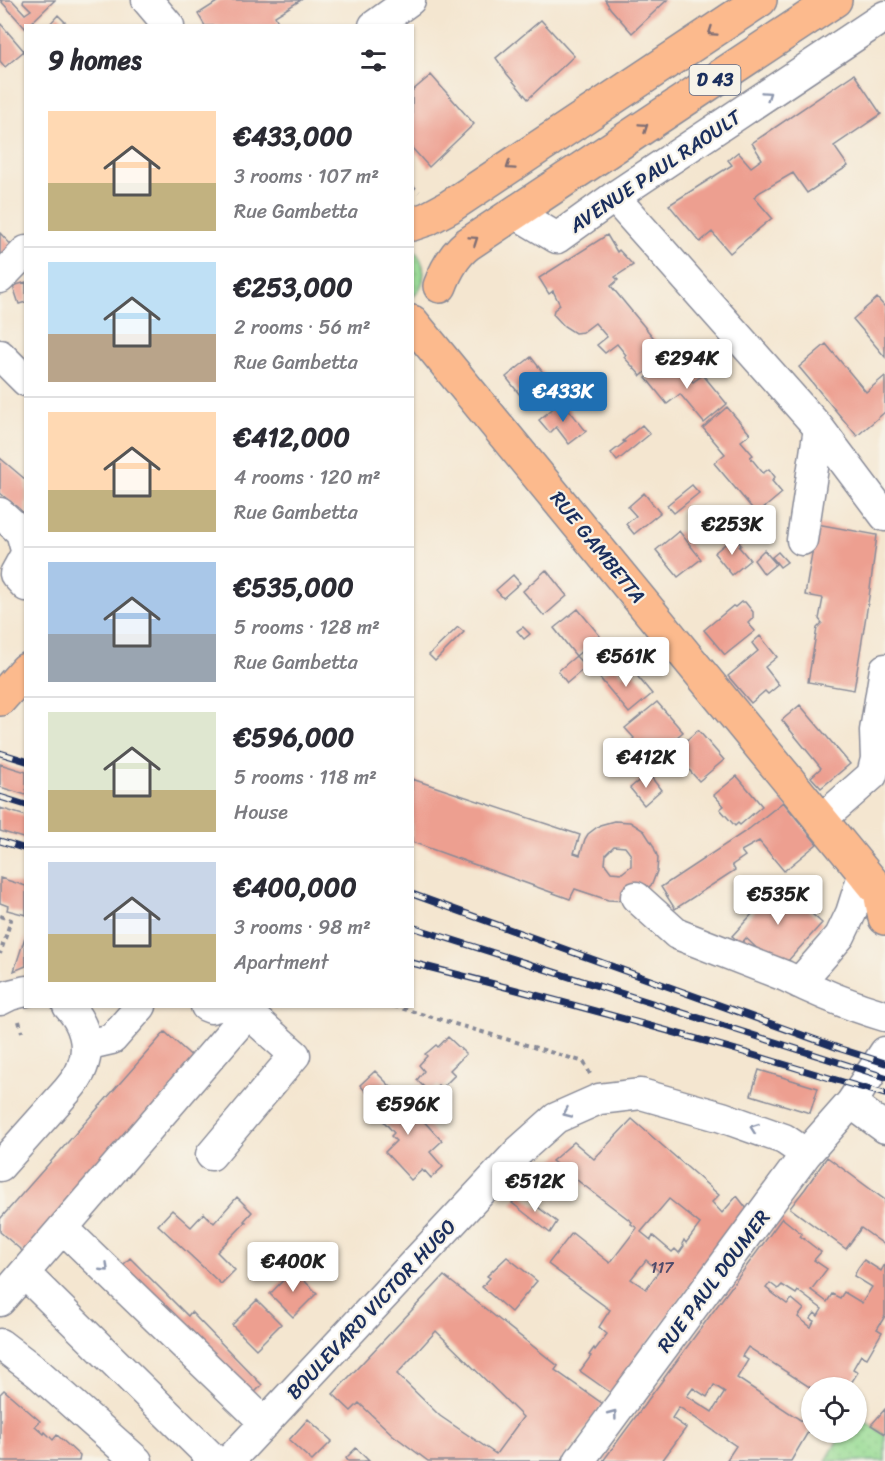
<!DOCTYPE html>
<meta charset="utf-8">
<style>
body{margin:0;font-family:Sriracha,sans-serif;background:#f2f2f3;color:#2b2b33;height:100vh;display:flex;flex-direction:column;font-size:22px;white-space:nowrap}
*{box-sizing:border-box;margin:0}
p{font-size:20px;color:#7c7c81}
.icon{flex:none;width:33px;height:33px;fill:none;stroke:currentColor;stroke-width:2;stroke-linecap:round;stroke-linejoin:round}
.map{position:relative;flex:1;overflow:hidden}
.sheet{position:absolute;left:24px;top:24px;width:390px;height:984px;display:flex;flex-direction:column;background:#fff;border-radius:0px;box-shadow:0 2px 4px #0004}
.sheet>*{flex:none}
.fabs{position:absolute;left:801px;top:1377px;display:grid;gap:12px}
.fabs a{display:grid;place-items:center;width:66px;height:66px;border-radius:50%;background:#fff;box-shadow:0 2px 4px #0004;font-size:30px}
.price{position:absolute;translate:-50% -51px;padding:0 14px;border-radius:6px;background:#fff;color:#222;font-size:20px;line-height:39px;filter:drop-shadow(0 2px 3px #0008)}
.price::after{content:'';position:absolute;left:50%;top:36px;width:18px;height:14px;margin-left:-9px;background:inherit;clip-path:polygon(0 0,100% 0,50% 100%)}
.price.active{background:#1f6fb2;color:#fff}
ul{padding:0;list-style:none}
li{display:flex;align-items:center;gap:18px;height:150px;padding:0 24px}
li+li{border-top:2px solid #e1e1e2}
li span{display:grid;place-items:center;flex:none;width:168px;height:120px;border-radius:0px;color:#555}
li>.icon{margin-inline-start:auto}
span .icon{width:72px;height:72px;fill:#fffc;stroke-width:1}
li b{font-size:26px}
h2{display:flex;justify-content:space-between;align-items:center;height:72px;padding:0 24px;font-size:26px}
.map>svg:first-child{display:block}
</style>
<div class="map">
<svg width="885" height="1461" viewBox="0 0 885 1461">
<defs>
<pattern id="grass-dots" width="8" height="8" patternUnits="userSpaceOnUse" patternTransform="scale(1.5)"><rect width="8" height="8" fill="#98dc94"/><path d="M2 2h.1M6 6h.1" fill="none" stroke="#82bd82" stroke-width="1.8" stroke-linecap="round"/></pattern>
</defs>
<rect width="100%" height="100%" fill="#f7f3e8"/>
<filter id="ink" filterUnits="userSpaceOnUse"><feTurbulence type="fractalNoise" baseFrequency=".0167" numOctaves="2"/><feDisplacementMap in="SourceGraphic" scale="12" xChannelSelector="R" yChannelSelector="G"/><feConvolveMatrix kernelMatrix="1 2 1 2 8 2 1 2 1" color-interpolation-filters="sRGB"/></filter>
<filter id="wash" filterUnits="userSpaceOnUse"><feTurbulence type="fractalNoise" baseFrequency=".008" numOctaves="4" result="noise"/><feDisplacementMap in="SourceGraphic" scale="24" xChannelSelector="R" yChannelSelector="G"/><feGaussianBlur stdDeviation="1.35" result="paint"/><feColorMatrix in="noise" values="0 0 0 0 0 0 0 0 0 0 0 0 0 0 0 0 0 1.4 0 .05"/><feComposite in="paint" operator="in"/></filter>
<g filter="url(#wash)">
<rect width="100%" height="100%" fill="#f4e6d0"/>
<path fill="url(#grass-dots)" stroke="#5a8679" stroke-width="1.5" d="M412 248C427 262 428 283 413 297Z
M857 1417 885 1434V1461H826L842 1433 856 1432Z"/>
<g id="blocks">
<path fill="#ed9f90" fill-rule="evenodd" d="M0 0H12L25 14 31 10 23 2 24 0H55L28 26H26V29Z
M220 0H301L275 16 280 26H205L198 14Z
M605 0H667L632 33 610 8Z
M58 15 69 26H48Z
M541 20 574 56 528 99 507 74 496 58Z
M0 23 24 51 5 67 0 61Z
M854 74 881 114 834 146 848 166 807 193 793 173 760 192 754 197 772 218 730 253 712 232 700 242 669 205 732 165 728 160 738 152 751 167 762 159 752 143Z
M431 75 474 124 429 167 412 148V91Z
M0 233 15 249 0 265Z
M607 235 617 252 619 250 633 265 615 277 618 280 611 286 657 342 655 344 665 356 641 376 624 357 626 355 617 344 605 353 597 345 607 337 595 323 583 332 575 333 564 326 553 314 554 310 560 305 553 291 549 294 539 278Z
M26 282V302L19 304 13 286Z
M877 298 885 307V357L853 319Z
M826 344 866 392 885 376V412L857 436 799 367Z
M531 357 551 383 544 389 542 386 524 400 506 377Z
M672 357 693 382 703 375 727 404 704 423 680 394 667 404 646 378Z
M562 401 586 431 569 444 556 427 550 433 539 420Z
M727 407 750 434 741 441 753 455 750 457 763 473 769 469 775 477 772 481 782 493 757 514 714 463 725 454 703 428Z
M642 425 650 434 617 461 611 453 625 442 623 441Z
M0 458 26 480V515L0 493Z
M692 485 699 493 674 513 667 505Z
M644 493 660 513 634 534 626 524 636 516 628 507Z
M817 524 877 535 869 597 854 690 808 682 817 628 822 623 819 619 823 598 805 595Z
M679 531 701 559 678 577 656 550Z
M734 537 741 545 739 547 750 560 732 575 714 553Z
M764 550 776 564 764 574 754 560Z
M778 552 787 562 780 567 772 557Z
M546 570 567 596 544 616 523 591Z
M513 575 520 583 503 598 496 590Z
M741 602H745L753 612V618L748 623 755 631 725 655 704 630 733 606 735 607Z
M578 609 600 636 576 656 586 667 567 683 558 671 576 656 554 628Z
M458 627 464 632 435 661 429 655Z
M523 627 530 634 524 639 517 631Z
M760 636 777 657 765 667 779 685 768 694 765 691 751 703 728 676 758 651 752 643Z
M614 665 622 675 627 670 631 675 634 672 652 694 629 713 599 677Z
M657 702 683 732 651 759 642 749 636 754 630 756 625 748 634 738 625 728Z
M800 705 850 764 821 788 811 777 821 768 782 720Z
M698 730 724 760 699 781 673 752Z
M0 764 26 772V795L0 787Z
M648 773 661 790 644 805 630 788Z
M737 776 762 806 740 825 738 823 735 826 720 809 724 806 714 795Z
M412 779 580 835 574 853 580 855 585 839 588 834 600 825 614 821 630 822 644 831 653 845 658 858 657 871 652 884 641 895 627 901 608 900 575 889 570 899 412 842ZM614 846 625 847 631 855V866L622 873 611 872 605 864 606 854Z
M783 802 817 844 784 871 759 841 741 851 745 856 732 865 735 870 675 909 661 887 749 829Z
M0 808 26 816V839L0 831Z
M0 878 26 886V915L7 910 8 906 0 903Z
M779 884 822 923 787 962 766 957 746 938 739 946 735 942 737 940 732 936 754 912 752 909 756 904 759 906Z
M25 937 26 966 14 971Z
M165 1032 197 1061 27 1255 0 1232V1219Z
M448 1037 466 1054 450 1070 455 1075 441 1089 438 1085 430 1093 417 1080 424 1071 419 1065 427 1056 425 1054 429 1051 436 1045 438 1047Z
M759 1070 818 1088 810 1113 751 1095Z
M375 1071 390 1086 374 1101 360 1085Z
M392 1087 442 1141 430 1152 443 1167 431 1178 425 1171 424 1172 422 1170 411 1180 385 1152 396 1141 391 1136 394 1133 371 1107Z
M632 1119 719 1195 712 1202 722 1213 737 1196 747 1209 611 1393 580 1371 591 1356 589 1355 594 1348 595 1350 607 1334 599 1327 610 1310 548 1264 572 1233 610 1263 637 1228 631 1224 632 1222 552 1161 574 1142 594 1159ZM669 1199 700 1224 686 1243 684 1240 682 1244 684 1246 679 1253 675 1249 672 1252 653 1236 651 1240 641 1232ZM646 1260 659 1271 646 1289 631 1279Z
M827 1157 885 1200V1245L861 1228 846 1249 790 1208 805 1189Z
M521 1194 557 1222 550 1233 512 1203Z
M237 1197 252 1212 244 1221 246 1222 217 1252 235 1270 221 1284 158 1225 172 1210 191 1227 204 1213 214 1223Z
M782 1218 802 1234 800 1236 821 1252 814 1260 827 1269 811 1290 827 1302 832 1294 840 1298 844 1292 862 1303 872 1287 854 1276 858 1268 864 1260 881 1271 885 1264V1316L877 1329 882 1332 867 1358 861 1355 853 1369 858 1372 848 1388H811L748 1347 742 1356 748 1360 737 1378 811 1427 791 1461H726L736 1446 679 1407 672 1418 686 1428 662 1461H603ZM770 1283 778 1289 782 1285 796 1294 798 1291 822 1309 818 1316 815 1313 810 1319 814 1321 811 1327 798 1317 804 1309 792 1299 787 1304 766 1288ZM714 1385 725 1392 712 1412 687 1396 693 1388 707 1397Z
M507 1257 537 1281 511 1312 482 1287 490 1278 487 1276Z
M130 1258 188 1316 191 1312 262 1385 248 1399 117 1271Z
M293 1270 317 1293 293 1317 270 1294Z
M444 1276 558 1366 555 1370 603 1404 561 1461H428L393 1435 359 1403 351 1411 333 1394ZM436 1331 523 1417 496 1454 440 1416 397 1374Z
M257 1300 281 1324 256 1349 232 1325Z
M4 1390 40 1421 35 1426 44 1434 45 1432 53 1440 57 1435 80 1456 79 1461H2L0 1459V1394Z
M885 1409V1434L871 1425Z
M308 1419 332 1441 312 1461 289 1440Z
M356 1448 369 1461H348L346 1458Z"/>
</g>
</g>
<g filter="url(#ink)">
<use href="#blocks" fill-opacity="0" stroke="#888a97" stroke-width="1.5"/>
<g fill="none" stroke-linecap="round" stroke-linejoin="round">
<g stroke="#888a97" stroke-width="33">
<path id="minor" d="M147 0 169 26
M374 26 410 0
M614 197 819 428 885 516
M515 213 557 238 614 197 885 16
M0 278 26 251
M0 355 26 381
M0 513 21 532 26 550
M802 540 819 428
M26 554 15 574 26 586
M821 820 872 775 876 759 875 731 885 669
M636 897 677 934 785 976C817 992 851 1006 885 1016
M799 983 840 936 851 913 864 872
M0 1000 10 995 26 991
M206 1006 211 1008 219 1006
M86 1045 112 1039 141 1006
M851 1103 885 1128
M0 1166 66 1092C72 1085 79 1077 82 1068 91 1046 84 1023 68 1006
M63 1228 265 1423
M24 1273 248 1013 295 1055 211 1155
M0 1301 24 1273 215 1461
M0 1344 38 1373 137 1461
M229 1461 519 1151 556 1118 599 1099 641 1094 722 1117 784 1139 806 1154
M579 1461 806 1154 851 1103 885 1052"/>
</g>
<g stroke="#888a97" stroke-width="36">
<path id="major" d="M412 224 427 219 449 207 760 0
M440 286C446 270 455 254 468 244L835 0
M412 322 880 892 885 918
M0 699 26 670"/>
</g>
<path stroke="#888a97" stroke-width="4" stroke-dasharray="4.5 4.5" stroke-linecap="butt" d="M412 186 419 192
M0 916 11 920 0 954
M394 1006 584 1062 590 1074
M19 1021 22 1032"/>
<use href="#minor" stroke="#fff" stroke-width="30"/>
<use href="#major" stroke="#fcba8d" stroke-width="33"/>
<g stroke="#1b2f5e" stroke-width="7">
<path id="rail" d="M0 753 26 761
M0 797 26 805
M0 841 26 849
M412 894 841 1049 885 1063
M412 927 885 1077
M412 963C520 990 626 1019 733 1049 784 1064 834 1080 885 1094"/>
</g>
<use href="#rail" stroke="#f7f3e8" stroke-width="4.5" stroke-dasharray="14" stroke-linecap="butt"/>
</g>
<defs><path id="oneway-chevron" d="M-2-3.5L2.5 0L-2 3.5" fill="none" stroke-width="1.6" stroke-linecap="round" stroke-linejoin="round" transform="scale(1.5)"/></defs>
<g stroke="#806e73">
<use href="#oneway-chevron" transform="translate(712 32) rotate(146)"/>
<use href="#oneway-chevron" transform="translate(644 127) rotate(-34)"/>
<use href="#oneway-chevron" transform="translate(510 166) rotate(146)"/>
<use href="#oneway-chevron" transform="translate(474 240) rotate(-34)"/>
</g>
<g stroke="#8d97ae">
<use href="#oneway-chevron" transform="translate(767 95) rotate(-34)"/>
<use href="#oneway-chevron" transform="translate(567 1113) rotate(156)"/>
<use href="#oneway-chevron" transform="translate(754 1128) rotate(-160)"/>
<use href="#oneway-chevron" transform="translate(105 1268) rotate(44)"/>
<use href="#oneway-chevron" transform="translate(613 1414) rotate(-53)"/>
</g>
</g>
<g text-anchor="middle" stroke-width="4.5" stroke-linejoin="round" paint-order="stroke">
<g font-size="16" fill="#504b6a">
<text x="662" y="1273">117</text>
</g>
<rect fill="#f7f3e8" stroke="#5d6a87" stroke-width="1.5" x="689.5" y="65" width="51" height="30" rx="4.5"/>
<g font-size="18" font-weight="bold" fill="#1b2f5e">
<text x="715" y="86">D 43</text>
</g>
<g font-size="20" fill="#1b2f5e" stroke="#f7f3e8">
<text transform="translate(655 171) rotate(-34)" y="7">AVENUE PAUL RAOULT</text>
<text transform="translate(598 547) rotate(51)" y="7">RUE GAMBETTA</text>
<text transform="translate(713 1281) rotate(-53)" y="7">RUE PAUL DOUMER</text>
<text transform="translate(371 1309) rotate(-47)" y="7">BOULEVARD VICTOR HUGO</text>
</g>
</g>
</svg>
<div class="fabs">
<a><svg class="icon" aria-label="locate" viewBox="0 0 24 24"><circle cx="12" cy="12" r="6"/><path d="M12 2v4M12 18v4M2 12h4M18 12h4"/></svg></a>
</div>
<b class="price" style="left:687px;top:390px">€294K</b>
<b class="price active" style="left:563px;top:423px">€433K</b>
<b class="price" style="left:732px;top:556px">€253K</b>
<b class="price" style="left:626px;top:688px">€561K</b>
<b class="price" style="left:646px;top:789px">€412K</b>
<b class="price" style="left:778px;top:926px">€535K</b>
<b class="price" style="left:408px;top:1136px">€596K</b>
<b class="price" style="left:535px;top:1213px">€512K</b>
<b class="price" style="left:293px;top:1293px">€400K</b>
<section class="sheet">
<h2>9 homes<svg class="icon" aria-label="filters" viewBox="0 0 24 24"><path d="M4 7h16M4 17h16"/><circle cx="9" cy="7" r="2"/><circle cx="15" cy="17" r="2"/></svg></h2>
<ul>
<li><span style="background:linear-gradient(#ffd9b3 60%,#c2b280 0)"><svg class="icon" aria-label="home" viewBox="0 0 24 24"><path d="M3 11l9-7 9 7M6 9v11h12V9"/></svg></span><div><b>€433,000</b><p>3 rooms · 107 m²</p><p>Rue Gambetta</p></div></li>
<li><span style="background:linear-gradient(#bfe0f5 60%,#b9a48a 0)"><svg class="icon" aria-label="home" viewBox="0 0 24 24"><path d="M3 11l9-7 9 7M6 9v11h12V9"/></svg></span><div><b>€253,000</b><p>2 rooms · 56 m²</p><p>Rue Gambetta</p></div></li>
<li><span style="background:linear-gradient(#ffd9b3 65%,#c2b280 0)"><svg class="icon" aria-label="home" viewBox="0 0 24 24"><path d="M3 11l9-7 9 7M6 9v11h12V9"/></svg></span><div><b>€412,000</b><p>4 rooms · 120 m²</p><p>Rue Gambetta</p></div></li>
<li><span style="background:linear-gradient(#a9c7e8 60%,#9aa5b1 0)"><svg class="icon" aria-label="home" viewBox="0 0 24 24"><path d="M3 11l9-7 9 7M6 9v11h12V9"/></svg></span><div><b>€535,000</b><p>5 rooms · 128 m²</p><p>Rue Gambetta</p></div></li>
<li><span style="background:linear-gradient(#dfe7d0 65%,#c2b280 0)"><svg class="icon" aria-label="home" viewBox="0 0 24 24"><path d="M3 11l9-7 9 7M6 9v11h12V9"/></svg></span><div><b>€596,000</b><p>5 rooms · 118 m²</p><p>House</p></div></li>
<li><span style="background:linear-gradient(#c9d6e8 60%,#c2b280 0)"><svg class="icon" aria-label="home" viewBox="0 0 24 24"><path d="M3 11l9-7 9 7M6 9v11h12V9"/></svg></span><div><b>€400,000</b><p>3 rooms · 98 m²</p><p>Apartment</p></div></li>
</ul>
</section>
</div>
